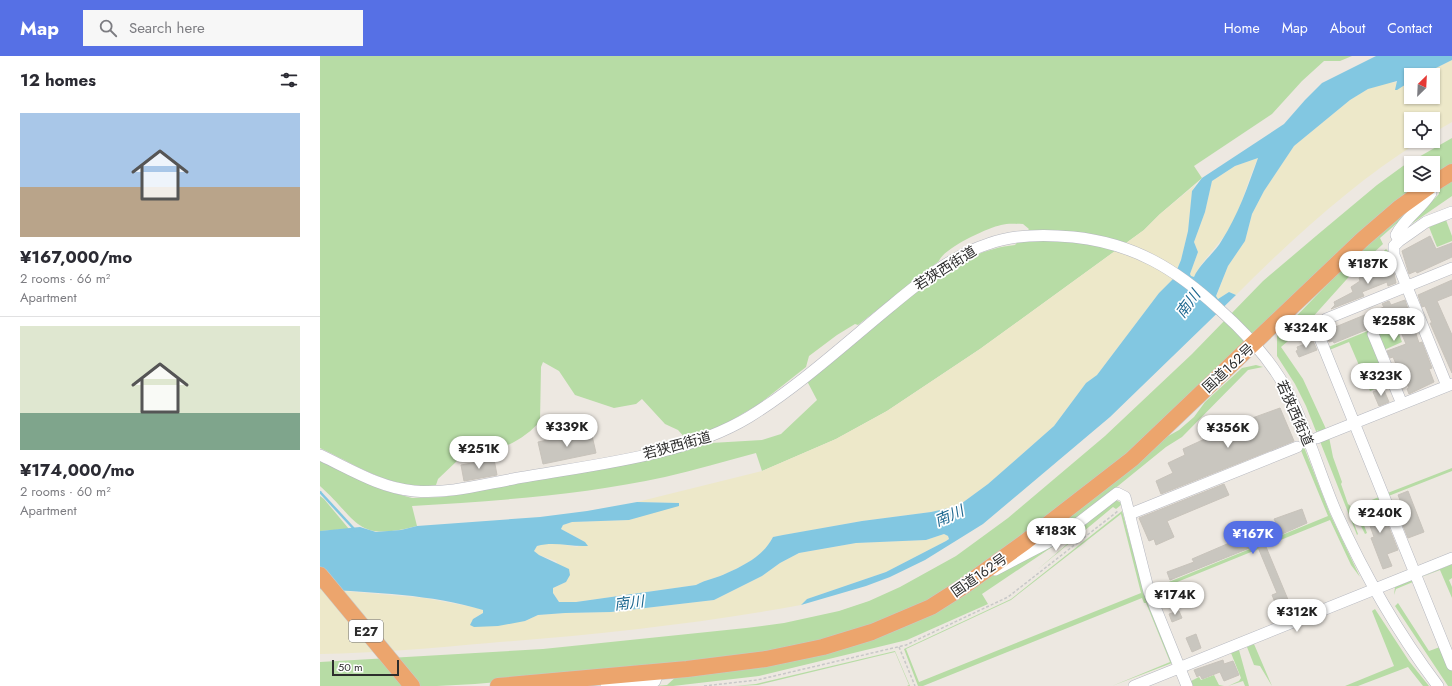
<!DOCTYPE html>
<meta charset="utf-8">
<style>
body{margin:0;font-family:Jost,"Noto Sans JP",sans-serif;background:#f7f7f7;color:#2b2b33;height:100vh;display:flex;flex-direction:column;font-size:15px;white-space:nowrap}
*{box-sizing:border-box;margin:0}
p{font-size:13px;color:#7c7c81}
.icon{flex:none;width:22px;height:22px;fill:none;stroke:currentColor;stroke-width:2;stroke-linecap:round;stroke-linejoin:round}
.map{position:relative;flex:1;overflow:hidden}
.side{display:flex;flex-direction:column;background:#fff;width:320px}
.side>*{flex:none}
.needle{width:26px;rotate:24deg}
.buttons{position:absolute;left:1084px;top:12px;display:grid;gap:8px}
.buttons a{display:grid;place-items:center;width:36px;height:36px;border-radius:0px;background:#fff;box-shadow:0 1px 3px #0004;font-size:20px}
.scale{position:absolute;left:12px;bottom:10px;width:67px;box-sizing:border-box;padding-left:4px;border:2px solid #2d2d2d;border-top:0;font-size:11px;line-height:14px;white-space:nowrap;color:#2d2d2d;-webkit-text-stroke:3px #fff;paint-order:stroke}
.price{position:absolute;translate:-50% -34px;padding:0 9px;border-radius:14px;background:#fff;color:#222;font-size:13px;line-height:26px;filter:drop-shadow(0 1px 2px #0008)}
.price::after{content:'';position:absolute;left:50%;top:24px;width:12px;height:9px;margin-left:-6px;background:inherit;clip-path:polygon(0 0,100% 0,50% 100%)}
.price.current{background:#5670e5;color:#fff}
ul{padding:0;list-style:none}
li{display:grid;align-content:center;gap:8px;height:212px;padding:0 20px}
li+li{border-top:1px solid #e1e1e2}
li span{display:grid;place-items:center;height:124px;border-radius:0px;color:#555}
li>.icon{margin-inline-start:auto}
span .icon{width:72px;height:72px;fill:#fffc;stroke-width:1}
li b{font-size:17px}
h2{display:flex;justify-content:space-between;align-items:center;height:48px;padding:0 20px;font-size:17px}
header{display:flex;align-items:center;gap:24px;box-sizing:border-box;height:56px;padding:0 20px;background:#5670e5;color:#fff}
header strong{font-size:19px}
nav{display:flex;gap:22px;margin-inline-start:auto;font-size:14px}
.search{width:280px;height:36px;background:#f7f7f7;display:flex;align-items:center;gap:10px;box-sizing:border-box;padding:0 14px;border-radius:0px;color:#7c7c81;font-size:15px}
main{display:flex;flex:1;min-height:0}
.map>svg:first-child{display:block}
</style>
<header>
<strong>Map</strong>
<div class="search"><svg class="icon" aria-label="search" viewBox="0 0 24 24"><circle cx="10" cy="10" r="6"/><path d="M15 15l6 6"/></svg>Search here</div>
<nav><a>Home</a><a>Map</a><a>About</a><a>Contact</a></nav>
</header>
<main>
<section class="side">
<h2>12 homes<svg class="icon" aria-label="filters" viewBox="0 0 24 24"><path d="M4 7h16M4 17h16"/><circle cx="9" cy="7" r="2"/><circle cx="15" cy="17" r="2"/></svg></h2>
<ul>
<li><span style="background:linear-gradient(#a9c7e8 60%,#b9a48a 0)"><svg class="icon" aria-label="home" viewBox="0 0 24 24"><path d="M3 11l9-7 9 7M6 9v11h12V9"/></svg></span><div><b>¥167,000/mo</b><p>2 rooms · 66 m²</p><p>Apartment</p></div></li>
<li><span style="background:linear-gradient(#dfe7d0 70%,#7fa58c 0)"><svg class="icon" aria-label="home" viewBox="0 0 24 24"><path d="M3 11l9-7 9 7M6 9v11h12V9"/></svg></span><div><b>¥174,000/mo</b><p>2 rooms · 60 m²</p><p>Apartment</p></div></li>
</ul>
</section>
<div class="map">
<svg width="1132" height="630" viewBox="0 0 1132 630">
<rect width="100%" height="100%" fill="#ede8e1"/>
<path fill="#b7dca5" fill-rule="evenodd" d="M0 0H1032L1020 5H1004L982 25 952 58 874 110 882 122 840 158 824 174 660 293 567 355 516 383 442 415 436 397C405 405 375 414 345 421 262 439 177 445 92 450L97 470C35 486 40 466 0 430V404L63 434 92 442 123 441 366 394 391 387 442 384 461 378 497 344 487 325C512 305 537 284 562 264 601 232 643 194 695 189L709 173 703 168C696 168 688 167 681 169 667 172 624 192 619 205L538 269 535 268 517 279 489 300 486 311 439 348 402 370 366 383 358 374 345 368 322 343 316 348 294 352 255 339 239 315 223 306 221 311 220 365C210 378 186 394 169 393 163 392 156 390 150 389L140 397 138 404 118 423 116 429C74 435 36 409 0 392Z
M1132 82V111L1113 122V107H1091V129H1103L947 267 939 271 809 399 725 466 591 556 477 593 225 622 155 628 117 630H0V606L223 593 426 572 464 567 519 555 549 545 580 531 636 500 688 462 785 380 872 298 943 225 996 180 1057 129 1083 110Z
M1132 121V140L1087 171 1119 138V130Z
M1096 145 1078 168H1076L1060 182 1063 188 1035 214 982 273 961 291 983 323 1006 373 1000 376 997 374 1001 384 1009 381 1013 401 1022 426 1021 428 1028 448 1033 452 1061 440 1062 443 1038 454 1047 477 1045 478 1035 458 1031 460 1038 478 1037 479 986 350 975 328 957 300V280L1028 207Z
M1126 164 1132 180V185L1117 191 1109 171Z
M1066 193 1069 196 1072 207 1037 221Z
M1092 257 1093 259 1075 267 1082 286 1064 294 1069 327 1050 335 1029 286 1007 295 1006 292Z
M936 309 943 311 928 314 862 381 846 391 740 477 685 506 843 383 859 374 874 361 885 346 922 312Z
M984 391 1010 458 1040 521 1031 509 1010 464 835 535 834 532 957 482V481L1008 460 980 392Z
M1132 412V415L1066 441 1065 438Z
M0 440 4 443 29 473 0 475Z
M795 444 800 446 801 449 796 453 793 451 717 514 753 483 763 468Z
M802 455 824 536 852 607 792 630 850 606 826 547H824L822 542 603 630H598L584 593 691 543ZM801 458 821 537 599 626 586 593 691 544Z
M741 485 662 538 668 548 587 584 439 620 353 630H335L347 629 358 619 462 605 669 521Z
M1132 508V522L1129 524 1132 531V542L1120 514 1099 522Z
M1095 523 1132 614V630H1128L1075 550 1078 547 1109 595 1120 591 1093 526 1076 533 1074 539 1075 531Z
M1055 553 1089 605 1109 630H1103L1088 611 1038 630H1025L1074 610 1052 555Z
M934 588 952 630 940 610 934 609 927 591Z
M919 594 929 630H925L923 625 908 630 919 625 921 622 911 597Z
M575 595 590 630H587L589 629 575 596 438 629 414 630 436 628Z
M894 619 899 629 904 630H873L871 625 879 621 881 624Z"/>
<path fill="#ede8c9" d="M1132 4V66L1113 77V63H1091V85H1100C1033 127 972 183 916 239L909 236 898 243 896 241 908 210 925 185 932 158 944 135 974 90 1030 44 1048 33 1066 27 1091 25V41H1113V19H1102Z
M938 102C928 123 923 147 912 168 901 188 882 203 874 221L871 220 870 218 878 196 874 186 885 156 892 125 915 110Z
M875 129 872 135 868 175 861 204 853 223 839 237 777 319 766 327 734 370 668 428 638 450 611 456 542 465 453 481C444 499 425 509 407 517 397 522 387 523 376 529L256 546H239L233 537V532L246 526 236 505 219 499 214 495 217 490 229 486 257 491 265 486 241 473 243 469 252 466 309 464 358 447 317 446 442 415 516 383 567 355 660 293 824 174 840 158Z
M624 478 628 480 629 483 626 485 566 516 487 543 481 549C378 568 273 579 169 587 113 592 57 597 0 598V533L105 542 163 553V557L153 563 205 565 218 559 245 557 291 556 394 544 442 520 460 507 479 497 536 487 606 484Z"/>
<path fill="#82c7e1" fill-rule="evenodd" d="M1056 0H1132V4L1102 19H1091V25L1077 34H1075L1077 25 1048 33 1030 44 974 90 944 135 932 158 925 185 908 210 896 240 898 243 909 236 916 239 790 361 663 468 605 504 570 521 546 530 481 549 487 543 566 516 626 485 629 483 628 480 624 478 606 484 536 487 479 497 460 507 442 520 394 544 291 556 245 557 218 559 205 565 178 570 154 571 150 569 153 563 163 557V554C111 538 54 537 0 533V475L40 471 56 476 81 474 97 470 220 461 267 455 317 446 359 447V450L309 464 252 466 243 469 241 473 265 486 268 490C249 491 235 485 217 490L214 495 219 499 249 513 250 519 246 526 233 532V537L239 546H256L376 529C387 523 397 522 407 517 425 509 444 499 453 481L463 479 542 465 611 456 638 450 668 428 734 370 766 327 777 319 839 237 853 223 861 204 868 175 872 135 882 122 964 68 985 44 1002 27ZM938 102C928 130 918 159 902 184 894 198 881 206 874 221L871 220 870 218 878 196 874 186 885 156 892 125 915 110Z"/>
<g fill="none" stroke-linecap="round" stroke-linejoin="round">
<path stroke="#82c7e1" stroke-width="2.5" d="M0 436 35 474"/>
</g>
<path fill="#c9c6bf" stroke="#c8c3bb" d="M1110 180 1116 193 1132 187V201L1097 217 1096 215 1089 218 1082 195Z
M1068 211 1071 218 1074 217 1076 227 1068 230 1067 226 1042 236 1044 240 1011 253 1015 249 1014 246 1033 236 1031 231 1040 225 1039 222Z
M1132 224V239L1117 245 1132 279V317L1110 267H1112L1105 250 1102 251 1098 239Z
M1085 244 1099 287 1102 286 1112 312 1109 313 1114 326 1089 338 1087 333 1089 332 1081 314 1079 315 1073 301 1070 302 1067 295 1086 288 1075 262 1014 287 1013 285 1009 286 1006 278 1009 276 1008 274 1064 251 1062 248 1069 245 1071 249Z
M993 285 997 294 979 301 976 295 978 294 977 291Z
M1063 332 1069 346 1059 350 1053 336Z
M960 352 974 385 841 438 836 425 853 417 848 407 865 399 863 393 924 365Z
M271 375 276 397 223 408 218 386Z
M174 403 177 419 144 425 141 409Z
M904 428 909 439 847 465 854 481 836 489 834 483 829 485 819 462Z
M1088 435 1104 476 1088 482 1078 457 1084 454 1078 439Z
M1060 449 1078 494 1067 498 1072 510 1063 513 1051 482 1054 481 1049 467 1046 469 1040 455 1053 450 1054 452Z
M982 453 987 467 944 486 974 558 962 563 952 539 957 537 937 489 850 524 847 516 874 506 872 503 956 467 954 463Z
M859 555 862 562 852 566 849 558Z
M876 578 881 592 872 596 866 582Z
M903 604 904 608 913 605 919 619 904 625 900 616 882 623 880 619 877 621 874 614Z"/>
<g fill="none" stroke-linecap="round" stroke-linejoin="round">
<g stroke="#b5b7bf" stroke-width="12">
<path id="minor" d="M1109 130 1111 137C1101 153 1085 162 1076 179L1079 185 1074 190V199L1127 330
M1079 185 1106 166 1132 156
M1132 212 1006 263 997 275 1132 609
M1053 278 1082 348
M997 382 1132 328
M0 399C30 413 60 432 94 435 128 438 160 429 193 423 269 409 363 401 429 361 478 331 527 286 571 250 600 226 631 200 668 188 695 178 724 178 753 181 813 187 856 213 899 253 926 277 955 309 971 342 989 379 1000 419 1016 456 1044 518 1077 576 1118 630
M810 458 977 391
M675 514 744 478 797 437 805 441 829 536 867 630
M286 630 335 625 338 616
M814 630 1132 502"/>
</g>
<g stroke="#c8c8c8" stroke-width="17">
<path id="highway" d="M1113 128 1132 116
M0 519 92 630
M178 630 367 613 446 603 503 591 552 576 611 551 644 530 705 486 812 403 1043 183 1079 152 1111 129"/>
</g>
<path stroke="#c8c8c8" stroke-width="1.5" stroke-dasharray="3 2" stroke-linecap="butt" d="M579 591 595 630
M384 630 437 624 586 589 688 541 798 455"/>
<use href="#minor" stroke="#fff" stroke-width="11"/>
<use href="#highway" stroke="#eca56d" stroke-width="16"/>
</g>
<g text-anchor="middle" stroke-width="3.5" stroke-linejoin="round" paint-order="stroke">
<rect fill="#fff" stroke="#6c6c6c" stroke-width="1" x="29" y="564" width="34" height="22" rx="3"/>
<g font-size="13" font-weight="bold" fill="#2d2d2d">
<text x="46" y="580">E27</text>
</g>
<g font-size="14" fill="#2d2d2d" stroke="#fff">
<text transform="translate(625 212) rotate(-32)" y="5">若狭西街道</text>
<text transform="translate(908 312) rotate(-43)" y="5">国道162号</text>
<text transform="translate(975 357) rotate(66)" y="5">若狭西街道</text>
<text transform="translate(357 389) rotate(-15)" y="5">若狭西街道</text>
<text transform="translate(659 519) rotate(-35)" y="5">国道162号</text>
</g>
<g font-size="15" font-style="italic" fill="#1e6890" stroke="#fff">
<text transform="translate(868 248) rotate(-54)" y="5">南川</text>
<text transform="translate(629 460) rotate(-23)" y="5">南川</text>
<text transform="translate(309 547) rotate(-7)" y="5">南川</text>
</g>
</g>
</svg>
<div class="buttons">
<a><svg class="needle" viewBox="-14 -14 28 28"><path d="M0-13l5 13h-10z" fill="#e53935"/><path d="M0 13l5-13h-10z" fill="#7c7c81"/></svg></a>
<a><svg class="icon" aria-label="locate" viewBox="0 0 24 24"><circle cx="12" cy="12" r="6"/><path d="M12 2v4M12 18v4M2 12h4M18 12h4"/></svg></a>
<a><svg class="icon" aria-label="layers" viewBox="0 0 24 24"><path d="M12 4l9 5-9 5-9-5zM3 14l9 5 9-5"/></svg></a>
</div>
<div class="scale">50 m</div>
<b class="price" style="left:1048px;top:229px">¥187K</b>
<b class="price" style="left:1074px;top:286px">¥258K</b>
<b class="price" style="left:986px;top:293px">¥324K</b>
<b class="price" style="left:1061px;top:341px">¥323K</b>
<b class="price" style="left:247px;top:392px">¥339K</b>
<b class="price" style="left:908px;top:393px">¥356K</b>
<b class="price" style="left:159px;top:414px">¥251K</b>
<b class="price" style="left:1060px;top:478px">¥240K</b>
<b class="price" style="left:736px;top:496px">¥183K</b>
<b class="price current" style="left:933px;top:499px">¥167K</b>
<b class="price" style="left:855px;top:560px">¥174K</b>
<b class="price" style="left:977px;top:577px">¥312K</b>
</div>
</main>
